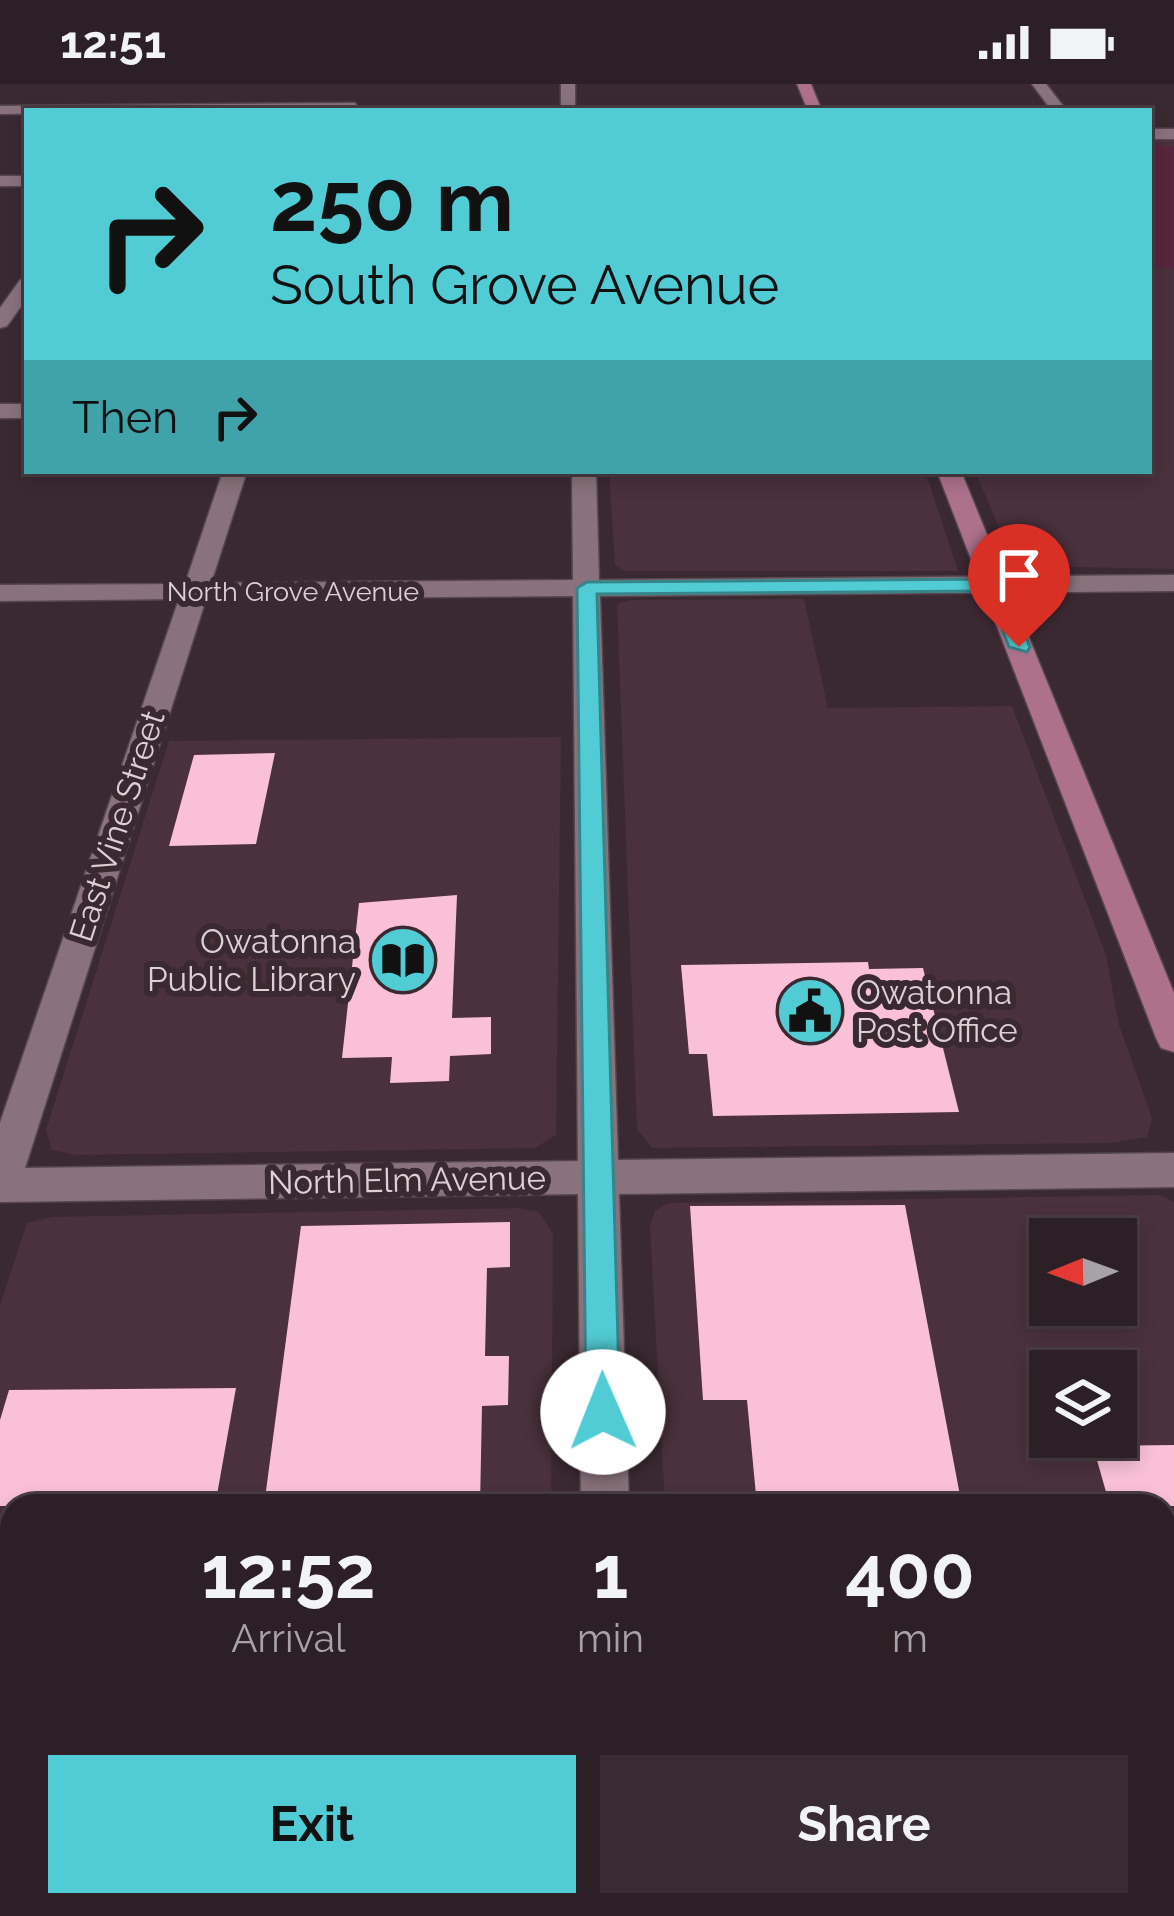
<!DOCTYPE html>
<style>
:root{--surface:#2c1f25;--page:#382c32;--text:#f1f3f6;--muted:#a6a2a7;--line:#483d42;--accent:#51ccd4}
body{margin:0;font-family:Raleway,sans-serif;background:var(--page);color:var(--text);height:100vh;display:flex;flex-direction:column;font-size:45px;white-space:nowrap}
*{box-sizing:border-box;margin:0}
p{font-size:39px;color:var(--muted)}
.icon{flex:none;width:66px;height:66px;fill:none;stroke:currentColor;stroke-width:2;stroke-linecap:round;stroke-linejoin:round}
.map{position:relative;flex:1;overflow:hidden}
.side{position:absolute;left:0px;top:1410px;width:1176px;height:423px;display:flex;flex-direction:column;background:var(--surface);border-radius:36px 36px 0 0;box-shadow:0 6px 18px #0003,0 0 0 3px var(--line)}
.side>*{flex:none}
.guide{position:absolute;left:24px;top:24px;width:1128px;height:366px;border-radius:0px;box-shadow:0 6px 18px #0003,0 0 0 3px var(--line);background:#51ccd4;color:#111;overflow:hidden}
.needle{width:78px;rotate:269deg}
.tools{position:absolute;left:1029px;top:1134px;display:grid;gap:24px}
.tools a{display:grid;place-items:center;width:108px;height:108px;border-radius:0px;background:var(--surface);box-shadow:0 6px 18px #0003,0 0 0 3px var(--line);font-size:60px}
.pin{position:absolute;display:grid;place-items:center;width:102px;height:102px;color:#fff;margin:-123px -51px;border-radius:50% 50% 50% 0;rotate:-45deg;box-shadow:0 0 12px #0007}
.pin .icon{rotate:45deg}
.me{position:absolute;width:132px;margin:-66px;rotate:359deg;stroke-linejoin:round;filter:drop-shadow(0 0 9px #0008)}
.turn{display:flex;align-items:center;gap:42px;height:252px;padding:0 48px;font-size:54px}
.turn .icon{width:156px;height:156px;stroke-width:2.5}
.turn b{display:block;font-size:84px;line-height:102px}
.then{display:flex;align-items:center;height:114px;padding:0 48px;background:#0003;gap:24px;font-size:45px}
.eta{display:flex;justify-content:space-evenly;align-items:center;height:204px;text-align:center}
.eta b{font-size:72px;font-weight:700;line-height:84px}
.button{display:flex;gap:24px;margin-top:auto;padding:24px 48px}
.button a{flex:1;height:138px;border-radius:0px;background:var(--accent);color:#111;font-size:48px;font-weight:700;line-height:138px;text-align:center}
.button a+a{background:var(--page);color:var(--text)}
.status{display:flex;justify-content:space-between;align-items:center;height:84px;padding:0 60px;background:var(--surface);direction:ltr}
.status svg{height:33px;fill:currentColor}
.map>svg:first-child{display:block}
.built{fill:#4a313c;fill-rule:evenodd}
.green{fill:#58253e}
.building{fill:#f9c0d8}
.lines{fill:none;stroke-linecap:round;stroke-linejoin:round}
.minor-casing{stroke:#56464e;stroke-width:3}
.major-casing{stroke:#56464e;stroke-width:3}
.minor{fill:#89727b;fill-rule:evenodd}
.major{fill:#ad718c;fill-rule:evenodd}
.route{fill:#51ccd4;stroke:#35858a;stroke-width:3}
.labels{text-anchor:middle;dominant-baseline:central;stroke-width:12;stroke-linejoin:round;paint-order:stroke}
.far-street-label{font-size:27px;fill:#dcd0d5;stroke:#3b2931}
.street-label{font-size:33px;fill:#dcd0d5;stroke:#3b2931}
.poi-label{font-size:33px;fill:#dcd0d5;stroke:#3b2931;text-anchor:end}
</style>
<div class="status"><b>12:51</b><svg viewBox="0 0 49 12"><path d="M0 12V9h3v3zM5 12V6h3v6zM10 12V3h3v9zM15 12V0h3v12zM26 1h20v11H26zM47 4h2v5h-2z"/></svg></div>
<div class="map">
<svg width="1174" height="1832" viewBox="0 0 1174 1832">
<rect width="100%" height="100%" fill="#3b2931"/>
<!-- built -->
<path class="built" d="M 1149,54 L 1174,54 L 1174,485 L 1024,482 L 1010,470 L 975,387 L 1149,387 Z
M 609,387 L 925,387 L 958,487 L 624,487 L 615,481 Z
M 804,515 L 828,624 L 1012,622 L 1106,871 L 1119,941 L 1152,1034 L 1147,1053 L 1110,1059 L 652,1064 L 637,1045 L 617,520 L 631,516 Z
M 561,653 L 556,1051 L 535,1064 L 77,1071 L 52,1066 L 46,1046 L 169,657 Z
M 1161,1111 L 1174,1118 L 1174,1832 L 686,1832 L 686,1821 L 1164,1821 L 1164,1422 L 665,1422 L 650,1142 L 655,1127 L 669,1119 ZM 1050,1155 L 1116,1155 L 1116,1221 L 1050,1221 ZM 1050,1287 L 1116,1287 L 1116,1353 L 1050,1353 Z
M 517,1124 L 539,1128 L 553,1150 L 551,1422 L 12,1422 L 12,1821 L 547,1821 L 547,1832 L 0,1832 L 0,1221 L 27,1139 L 52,1133 Z"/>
<!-- green -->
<path class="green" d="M 1149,62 L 1174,62 L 1174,184 L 1149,184 Z"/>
<!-- building -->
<path class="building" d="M 275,669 L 256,760 L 169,762 L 194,671 Z
M 457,811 L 452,934 L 491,933 L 491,970 L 450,972 L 449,997 L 390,999 L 392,973 L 342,974 L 359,819 Z
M 868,878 L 869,885 L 923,884 L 959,1028 L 713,1032 L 707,970 L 689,970 L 681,881 Z
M 905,1121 L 962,1422 L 757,1422 L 747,1316 L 703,1316 L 690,1122 Z
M 510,1138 L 510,1183 L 487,1184 L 485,1272 L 509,1272 L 508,1321 L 482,1322 L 480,1422 L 264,1422 L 301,1142 Z
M 236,1304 L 215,1422 L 0,1422 L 0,1336 L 9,1306 Z
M 1174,1361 L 1174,1422 L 1110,1422 L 1093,1362 Z"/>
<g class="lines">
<!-- minor casing -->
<g class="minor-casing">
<path id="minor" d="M 561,0 L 575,0 L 575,27 L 561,27 Z
M 1032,0 L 1046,0 L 1067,27 L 1052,27 Z
M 355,19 L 360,26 L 0,30 L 0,22 Z
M 1149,45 L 1174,45 L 1174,55 L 1149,55 Z
M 0,92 L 27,92 L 27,102 L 0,102 Z
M 27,194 L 27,214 L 7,242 L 0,244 L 0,224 L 20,196 Z
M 0,320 L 27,320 L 27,334 L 0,334 Z
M 223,387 L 247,387 L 211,499 L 573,496 L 572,387 L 596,387 L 599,496 L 1174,491 L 1174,507 L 600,512 L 618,1076 L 1174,1069 L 1174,1103 L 619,1110 L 629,1422 L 581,1422 L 578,1110 L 0,1118 L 0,1039 L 179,515 L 0,517 L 0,501 L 185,500 ZM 573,512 L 578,1077 L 25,1084 L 206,515 Z
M 586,1821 L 644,1821 L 644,1832 L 586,1832 Z"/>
</g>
<!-- major casing -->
<g class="major-casing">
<path id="major" d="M 797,0 L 811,0 L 822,27 L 808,27 Z
M 937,387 L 961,387 L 1174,909 L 1174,968 L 1161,964 L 1156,954 Z"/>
</g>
<!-- minor -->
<use href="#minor" class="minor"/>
<!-- major -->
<use href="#major" class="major"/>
</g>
<!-- route -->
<path class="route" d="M 994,495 L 1004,501 L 1030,563 L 1027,568 L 1009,563 L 987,507 L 597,510 L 620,1328 L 615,1339 L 603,1344 L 591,1339 L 586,1328 L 577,504 L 587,498 Z"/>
<!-- icons -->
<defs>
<g id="library-disc" transform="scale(3.45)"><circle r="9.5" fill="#51ccd4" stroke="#3b2931"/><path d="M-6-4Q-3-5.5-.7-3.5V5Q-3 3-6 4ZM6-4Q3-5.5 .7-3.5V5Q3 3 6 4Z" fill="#111"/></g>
<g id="civic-disc" transform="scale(3.45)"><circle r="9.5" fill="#51ccd4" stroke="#3b2931"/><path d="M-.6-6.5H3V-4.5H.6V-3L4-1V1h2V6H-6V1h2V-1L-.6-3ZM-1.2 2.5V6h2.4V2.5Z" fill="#111"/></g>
</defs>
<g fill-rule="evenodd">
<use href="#library-disc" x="403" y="876"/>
<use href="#civic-disc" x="810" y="927"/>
</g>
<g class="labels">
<!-- far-street labels -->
<g class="far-street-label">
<text x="293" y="507">North Grove Avenue</text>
</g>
<!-- street labels -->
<g class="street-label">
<text transform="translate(117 742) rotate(-72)">East Vine Street</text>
<text transform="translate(407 1096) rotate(-1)">North Elm Avenue</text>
</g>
<!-- poi labels -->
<g class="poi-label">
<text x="356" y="857">Owatonna<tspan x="356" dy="38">Public Library</tspan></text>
<text x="856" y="908" text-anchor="start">Owatonna<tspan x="856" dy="38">Post Office</tspan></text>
</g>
</g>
</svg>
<div class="tools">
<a><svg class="needle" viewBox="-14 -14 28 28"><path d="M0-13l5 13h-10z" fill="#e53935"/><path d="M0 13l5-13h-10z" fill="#a6a2a7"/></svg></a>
<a><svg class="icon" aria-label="layers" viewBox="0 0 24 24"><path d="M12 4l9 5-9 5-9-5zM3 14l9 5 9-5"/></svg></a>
</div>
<div class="pin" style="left:1019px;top:563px;background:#d93025"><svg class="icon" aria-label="arrive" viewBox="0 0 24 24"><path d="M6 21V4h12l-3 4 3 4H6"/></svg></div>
<svg class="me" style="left:603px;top:1328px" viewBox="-20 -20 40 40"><circle r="19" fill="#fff"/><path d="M0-13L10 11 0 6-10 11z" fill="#51ccd4"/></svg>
<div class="guide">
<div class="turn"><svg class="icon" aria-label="right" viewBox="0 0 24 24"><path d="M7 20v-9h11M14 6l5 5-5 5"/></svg><div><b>250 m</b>South Grove Avenue</div></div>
<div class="then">Then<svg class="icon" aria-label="right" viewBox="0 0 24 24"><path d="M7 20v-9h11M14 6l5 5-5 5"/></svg></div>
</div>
<section class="side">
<div class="eta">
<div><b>12:52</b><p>Arrival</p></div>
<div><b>1</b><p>min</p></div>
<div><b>400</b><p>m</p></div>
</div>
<div class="button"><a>Exit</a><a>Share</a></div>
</section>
</div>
